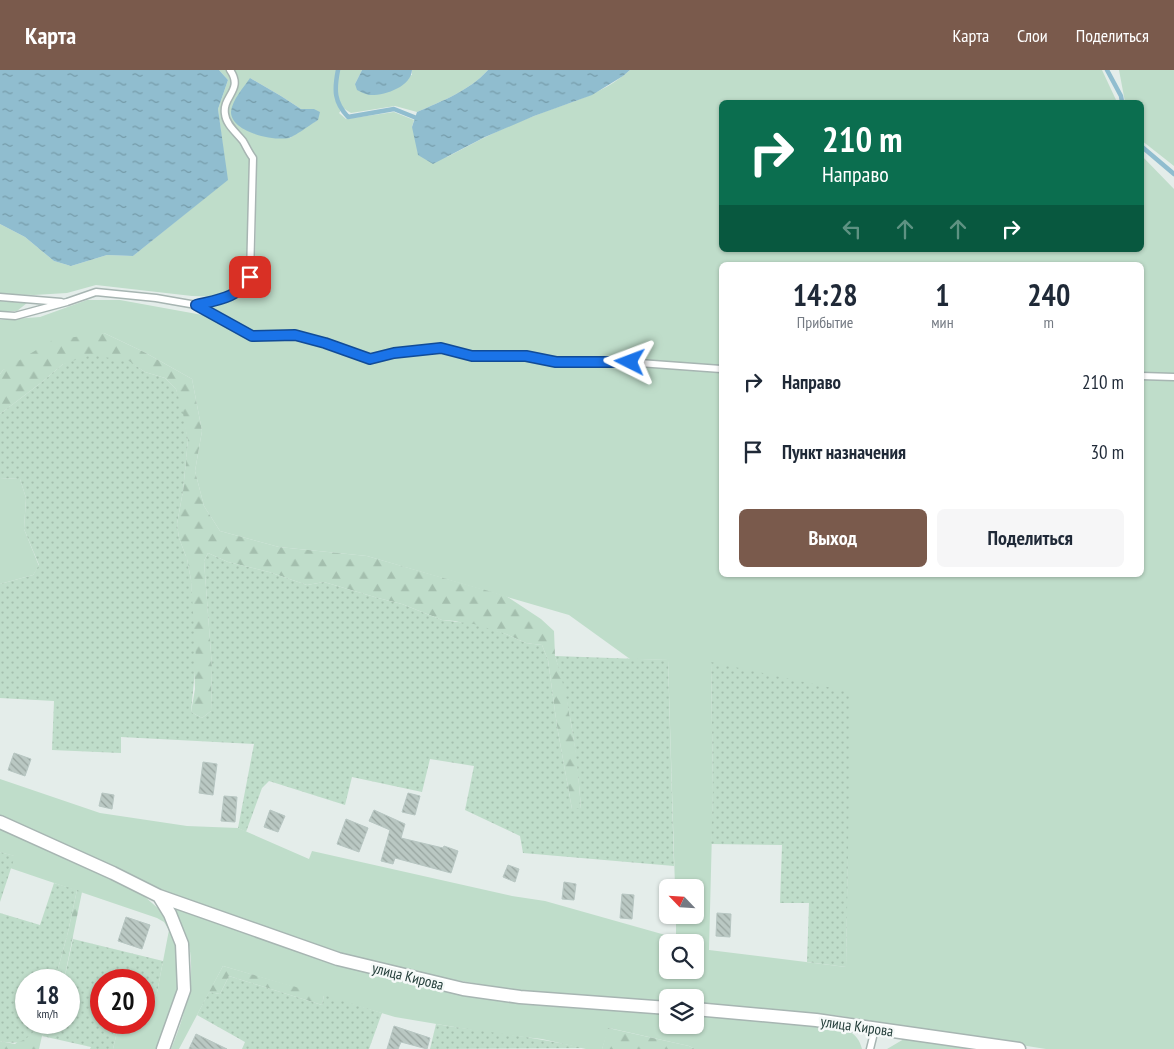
<!DOCTYPE html>
<html lang="ru">
<meta charset="utf-8">
<style>
:root{--surface:#fff;--page:#f6f6f7;--text:#1f2937;--muted:#747a83;--accent:#7a5a4c}
body{margin:0;font-family:"PT Sans Narrow",sans-serif;background:var(--page);color:var(--text);height:100vh;display:flex;flex-direction:column;font-size:19px;white-space:nowrap}
*{box-sizing:border-box;margin:0}
p{font-size:16px;color:var(--muted)}
.icon{flex:none;width:28px;height:28px;fill:none;stroke:currentColor;stroke-width:2;stroke-linecap:round;stroke-linejoin:round}
.map{position:relative;flex:1;overflow:hidden}
.side{position:absolute;left:719px;top:192px;width:425px;height:315px;display:flex;flex-direction:column;background:var(--surface);border-radius:8px;box-shadow:0 1px 4px #0004}
.side>*{flex:none}
.top-card{position:absolute;left:719px;top:30px;width:425px;height:152px;border-radius:8px;box-shadow:0 1px 4px #0004;background:#0b6e4f;color:#fff;overflow:hidden}
.needle{width:32px;rotate:295deg}
.tools{position:absolute;left:659px;top:809px;display:grid;gap:10px}
.tools a{display:grid;place-items:center;width:45px;height:45px;border-radius:8px;background:var(--surface);box-shadow:0 1px 4px #0004;font-size:25px}
.speed{position:absolute;left:15px;top:899px;display:flex;gap:10px;font-size:25px;font-weight:700;text-align:center}
.speed>*{display:grid;place-content:center;width:65px;height:65px;border-radius:50%;background:var(--surface);box-shadow:0 1px 4px #0004;line-height:1}
.speed small{font-size:12px;font-weight:400}
.speed .limit{border:8px solid #d22;background:#fff;color:#111}
.pin{position:absolute;display:grid;place-items:center;width:42px;height:42px;color:#fff;margin:-21px;border-radius:10px;box-shadow:0 2px 8px #0006}
.me{position:absolute;width:55px;margin:-28px;rotate:273deg;stroke-linejoin:round;filter:drop-shadow(0 0 4px #0008)}
.turn{display:flex;align-items:center;gap:18px;height:105px;padding:0 20px;font-size:22px}
.turn .icon{width:65px;height:65px;stroke-width:2.5}
.turn b{display:block;font-size:35px;line-height:42px}
.lanes{display:flex;align-items:center;height:48px;padding:0 20px;background:#0003;justify-content:center;gap:25px;direction:ltr}
.lanes .off{opacity:.35}
.eta{display:flex;justify-content:space-evenly;align-items:center;height:85px;text-align:center}
.eta b{font-size:30px;font-weight:800;line-height:35px}
.cta{display:flex;gap:10px;margin-top:auto;padding:10px 20px}
.cta a{flex:1;height:58px;border-radius:8px;background:var(--accent);color:#fff;font-size:20px;font-weight:800;line-height:58px;text-align:center}
.cta a+a{background:var(--page);color:var(--text)}
ul{padding:0;list-style:none}
li{display:flex;align-items:center;gap:15px;height:70px;padding:0 20px}
li div{flex:1}
li b{display:block;font-size:19px}
li em{font-style:normal}
header{display:flex;align-items:center;gap:30px;box-sizing:border-box;height:70px;padding:0 25px;background:var(--accent);color:#fff}
header strong{font-size:24px}
nav{display:flex;gap:28px;margin-inline-start:auto;font-size:18px}
.map>svg:first-child{display:block}
.grass{fill:#bfddca;fill-rule:evenodd}
.forest{fill:url(#forest-firs)}
.garden{fill:url(#garden-dots)}
.water{fill:url(#water-ripples)}
.lines{fill:none;stroke-linecap:round;stroke-linejoin:round}
.stream{stroke:#90bdcf;stroke-width:4.5}
.building{fill:url(#building-back-hatch);stroke:#b7c6c2}
.service-casing{stroke:#a7b5b2;stroke-width:9}
.minor-casing{stroke:#a7b5b2;stroke-width:15}
.service{stroke:#fff;stroke-width:6}
.minor{stroke:#fff;stroke-width:12}
.route-casing{stroke:#114b97;stroke-width:12}
.route{stroke:#1a73e8;stroke-width:9}
.labels{text-anchor:middle;dominant-baseline:central;stroke-width:5;stroke-linejoin:round;paint-order:stroke}
.street-label{font-size:15px;fill:#243e3a;stroke:#f5f9f8}
</style>
<header>
<strong>Карта</strong>
<nav><a>Карта</a><a>Слои</a><a>Поделиться</a></nav>
</header>
<div class="map">
<svg width="1174" height="979" viewBox="0 0 1174 979">
<defs>
<pattern id="forest-firs" width="22" height="20" patternUnits="userSpaceOnUse" patternTransform="scale(1.25)"><rect width="22" height="20" fill="#bfddca"/><path d="M5 1l3.5 6h-7zM16 11l3.5 6h-7z" fill="#a4bfae"/></pattern>
<pattern id="garden-dots" width="8" height="8" patternUnits="userSpaceOnUse" patternTransform="scale(1.25)"><rect width="8" height="8" fill="#bfddca"/><path d="M2 2h.1M6 6h.1" fill="none" stroke="#a4bfae" stroke-width="1.8" stroke-linecap="round"/></pattern>
<pattern id="water-ripples" width="26" height="14" patternUnits="userSpaceOnUse" patternTransform="scale(1.25)"><rect width="26" height="14" fill="#90bdcf"/><path d="M2 4q2-2 4 0t4 0M15 11q2-2 4 0t4 0" fill="none" stroke="#759ba9"/></pattern>
<pattern id="building-back-hatch" width="6" height="6" patternUnits="userSpaceOnUse" patternTransform="scale(1.25)"><rect width="6" height="6" fill="#bac8c3"/><path d="M-1 5l2 2M0 0l6 6M5-1l2 2" fill="none" stroke="#97a49f"/></pattern>
</defs>
<rect width="100%" height="100%" fill="#e4edea"/>
<!-- grass -->
<path class="grass" d="M 219,0 L 362,0 L 355,14 L 412,5 L 412,0 L 488,0 C 469,21 442,31 417,42 L 395,36 L 351,43 L 343,38 L 339,43 L 346,49 L 394,42 L 414,50 L 412,57 L 447,87 C 475,72 504,57 534,46 C 569,32 601,26 630,0 L 1102,0 L 1117,32 L 721,32 L 721,180 L 1141,180 L 1141,85 L 1174,119 L 1174,979 L 1046,979 L 834,945 L 695,934 L 695,928 L 668,928 L 667,932 L 521,921 L 425,905 L 341,885 L 175,828 L 0,747 L 0,709 L 100,743 L 187,756 L 238,758 L 309,789 L 312,781 L 512,826 L 545,831 L 676,868 L 676,845 L 695,845 L 695,818 L 675,817 L 668,590 L 630,589 L 569,545 L 367,486 L 279,477 L 220,461 L 204,436 L 195,401 L 202,361 L 192,309 L 144,282 L 104,263 L 3,300 L 0,304 L 0,250 L 40,247 L 87,230 L 120,230 L 208,246 L 253,271 L 273,271 L 295,269 L 286,262 L 254,262 L 215,239 L 205,236 L 227,232 L 241,224 L 252,214 L 255,191 L 257,86 L 250,87 L 247,205 L 242,214 L 234,220 L 220,227 L 192,226 L 96,215 L 67,223 L 34,225 L 0,224 L 0,154 L 25,167 L 54,191 L 71,196 L 107,185 L 133,186 L 227,110 L 218,39 L 228,10 ZM 250,8 L 281,26 L 301,39 L 314,39 L 318,50 L 302,59 L 290,68 ZM 721,195 L 1141,195 L 1141,505 L 721,505 ZM 711,592 L 848,768 L 846,897 L 709,880 L 713,722 ZM 668,872 L 695,872 L 695,900 L 668,900 Z
M 1119,0 L 1174,0 L 1174,96 L 1141,70 L 1141,32 L 1125,32 Z
M 0,231 L 27,233 L 17,241 L 0,241 Z
M 0,408 L 20,409 L 26,428 L 24,459 L 39,496 L 33,505 L 0,514 Z
M 0,757 L 136,819 L 160,840 L 177,865 L 180,920 L 157,979 L 113,979 L 119,953 L 144,952 L 144,936 L 154,938 L 169,860 L 164,852 L 157,848 L 10,798 L 14,786 L 0,782 Z
M 175,835 L 361,900 L 667,943 L 668,955 L 695,955 L 695,945 L 831,956 C 846,959 858,962 862,979 L 695,979 L 689,976 L 609,958 L 602,979 L 586,979 L 542,969 L 496,964 L 395,947 L 223,896 L 179,979 L 171,979 C 185,944 198,905 187,867 C 183,856 176,846 175,835 Z
M 904,969 L 927,970 L 992,979 L 887,979 Z"/>
<!-- forest -->
<path class="forest" d="M 104,263 L 144,282 L 192,309 L 202,361 L 195,401 L 204,436 L 220,461 L 279,477 L 367,486 L 506,526 L 541,549 L 554,561 L 555,586 L 565,617 L 577,689 L 581,739 L 572,739 L 557,656 L 548,590 L 542,575 L 526,573 L 506,564 L 455,551 L 442,550 L 402,534 L 378,528 L 324,512 L 307,515 L 269,502 L 228,492 L 208,483 L 204,491 L 212,597 L 211,641 L 202,648 L 191,642 L 195,619 L 191,510 L 187,489 L 179,468 L 177,454 L 183,421 L 188,370 L 176,319 L 165,308 L 145,302 L 128,291 L 63,294 L 42,312 L 0,344 L 0,304 L 3,300 L 53,270 Z
M 77,820 L 82,822 L 64,910 L 55,910 L 68,862 Z
M 223,896 L 324,925 L 322,935 L 229,906 L 220,924 L 209,922 Z
M 41,953 L 53,953 L 42,966 L 39,979 L 0,979 L 0,971 L 15,974 Z
M 608,958 L 689,976 L 695,979 L 602,979 Z"/>
<!-- garden -->
<path class="garden" d="M 91,285 L 129,291 L 145,302 L 165,308 L 176,319 L 182,338 L 188,370 L 183,421 L 177,454 L 179,468 L 187,489 L 191,510 L 196,590 L 191,642 L 202,648 L 211,641 L 212,597 L 204,491 L 208,483 L 228,492 L 269,502 L 307,515 L 324,512 L 378,528 L 402,534 L 442,550 L 474,554 L 506,564 L 526,573 L 542,575 L 548,590 L 557,656 L 572,739 L 581,738 C 577,687 571,636 555,586 L 668,590 L 674,796 L 523,783 L 520,766 L 465,740 L 474,696 L 430,689 L 422,722 L 352,707 L 345,735 L 269,711 L 262,718 L 246,762 L 238,758 L 254,674 L 121,667 L 121,683 L 52,680 L 54,631 L 0,628 L 0,514 L 33,505 L 39,495 L 24,459 L 26,428 L 20,409 L 0,408 L 0,344 L 42,312 L 63,294 Z
M 711,592 L 851,622 L 846,897 L 807,892 L 809,833 L 780,833 L 782,775 L 711,774 L 713,722 Z
M 0,782 L 15,786 L 0,832 Z
M 54,813 L 77,820 L 68,862 L 55,910 L 26,910 L 26,952 L 41,953 L 40,954 C 27,970 21,976 0,971 L 0,843 L 40,855 Z
M 73,869 L 163,891 L 154,939 L 144,936 L 144,910 L 101,910 L 101,952 L 119,953 L 113,979 L 90,979 L 91,977 L 42,966 L 53,953 L 69,952 L 69,910 L 64,910 Z
M 229,906 L 322,935 L 324,925 L 382,943 L 369,979 L 242,979 L 245,972 L 197,945 L 209,922 L 220,924 Z
M 436,954 C 485,962 535,967 584,978 L 430,979 Z"/>
<!-- water -->
<path class="water" d="M 0,0 L 219,0 L 228,10 L 218,39 L 228,110 L 133,186 L 107,185 L 71,196 L 54,191 L 25,167 L 0,154 Z
M 362,0 L 412,0 C 411,17 384,26 369,25 C 365,24 361,22 357,20 L 355,14 Z
M 488,0 L 630,0 L 623,6 L 592,25 L 534,46 L 485,67 L 433,94 L 418,85 L 412,57 L 417,42 C 442,31 469,21 488,0 Z
M 250,8 L 281,26 L 301,39 L 314,39 L 320,42 L 318,50 C 313,53 292,68 289,68 C 273,71 231,62 231,42 C 232,30 244,17 250,8 Z"/>
<g class="lines">
<!-- stream -->
<path class="stream" d="M 338,0 C 334,20 334,32 348,47 L 394,39 L 419,49
M 1107,0 L 1121,26 L 1122,32
M 1141,76 L 1174,104"/>
</g>
<!-- building -->
<path class="building" d="M 14,683 L 31,689 L 25,706 L 8,700 Z
M 203,692 L 217,694 L 213,725 L 199,723 Z
M 102,723 L 114,725 L 112,739 L 99,736 Z
M 408,723 L 420,726 L 415,745 L 402,742 Z
M 224,726 L 237,727 L 235,752 L 221,751 Z
M 270,740 L 285,746 L 278,762 L 264,757 Z
M 374,740 L 405,754 L 401,768 L 443,778 L 444,776 L 458,781 L 451,803 L 395,788 L 393,794 L 381,791 L 390,760 L 369,751 Z
M 346,749 L 368,758 L 359,782 L 337,774 Z
M 508,795 L 519,799 L 515,812 L 503,807 Z
M 564,812 L 576,814 L 574,830 L 562,829 Z
M 622,824 L 634,825 L 632,849 L 620,848 Z
M 717,843 L 731,844 L 730,867 L 716,866 Z
M 126,847 L 150,855 L 142,879 L 118,871 Z
M 394,956 L 430,968 L 427,979 L 401,972 L 398,979 L 387,979 Z
M 196,964 L 227,979 L 189,979 Z"/>
<g class="lines">
<!-- service casing -->
<g class="service-casing">
<path id="service" d="M 0,227 L 61,232
M 196,235 C 217,230 239,228 250,207 L 253,88 C 249,83 246,76 243,71 C 237,63 226,55 225,44 C 222,26 244,20 230,0
M 0,245 L 15,246 L 67,232 L 96,222 L 156,228 L 196,235 L 252,266 L 295,265 L 325,273 L 370,289 L 394,283 L 441,278 L 472,286 L 526,286 L 556,292 L 612,291 L 721,299
M 1141,306 L 1174,307
M 870,979 L 875,959"/>
</g>
<!-- minor casing -->
<g class="minor-casing">
<path id="minor" d="M 0,752 L 113,803 L 159,826 L 170,844 L 182,874 L 184,920 L 163,979
M 159,826 L 338,889 L 463,919 L 520,927 L 668,938
M 695,939 L 816,950 L 1019,979"/>
</g>
<!-- service -->
<use href="#service" class="service"/>
<!-- minor -->
<use href="#minor" class="minor"/>
</g>
<g class="lines">
<!-- route casing -->
<g class="route-casing">
<path id="route" d="M 250,207 C 239,228 217,230 196,235 L 252,266 L 295,265 L 325,273 L 370,289 L 394,283 L 441,278 L 472,286 L 526,286 L 556,292 L 630,292"/>
</g>
<!-- route -->
<use href="#route" class="route"/>
</g>
<g class="labels">
<!-- street labels -->
<g class="street-label">
<text transform="translate(408 906) rotate(14)">улица Кирова</text>
<text transform="translate(857 956) rotate(8)">улица Кирова</text>
</g>
</g>
</svg>
<div class="tools">
<a><svg class="needle" viewBox="-14 -14 28 28"><path d="M0-13l5 13h-10z" fill="#e53935"/><path d="M0 13l5-13h-10z" fill="#747a83"/></svg></a>
<a><svg class="icon" aria-label="search" viewBox="0 0 24 24"><circle cx="10" cy="10" r="6"/><path d="M15 15l6 6"/></svg></a>
<a><svg class="icon" aria-label="layers" viewBox="0 0 24 24"><path d="M12 4l9 5-9 5-9-5zM3 14l9 5 9-5"/></svg></a>
</div>
<div class="speed"><div>18<small>km/h</small></div><div class="limit">20</div></div>
<div class="pin" style="left:250px;top:207px;background:#d93025"><svg class="icon" aria-label="arrive" viewBox="0 0 24 24"><path d="M6 21V4h12l-3 4 3 4H6"/></svg></div>
<svg class="me" style="left:630px;top:292px" viewBox="-20 -20 40 40"><path d="M0-17L14 15 0 8-14 15z" fill="#1a73e8" stroke="#fff" stroke-width="4"/></svg>
<div class="top-card">
<div class="turn"><svg class="icon" aria-label="right" viewBox="0 0 24 24"><path d="M7 20v-9h11M14 6l5 5-5 5"/></svg><div><b>210 m</b>Направо</div></div>
<div class="lanes"><svg class="icon off" aria-label="left" viewBox="0 0 24 24"><path d="M17 20v-9H6M10 6l-5 5 5 5"/></svg><svg class="icon off" aria-label="ahead" viewBox="0 0 24 24"><path d="M12 20V5M6 11l6-6 6 6"/></svg><svg class="icon off" aria-label="ahead" viewBox="0 0 24 24"><path d="M12 20V5M6 11l6-6 6 6"/></svg><svg class="icon" aria-label="right" viewBox="0 0 24 24"><path d="M7 20v-9h11M14 6l5 5-5 5"/></svg></div>
</div>
<section class="side">
<div class="eta">
<div><b>14:28</b><p>Прибытие</p></div>
<div><b>1</b><p>мин</p></div>
<div><b>240</b><p>m</p></div>
</div>
<ul>
<li><svg class="icon" aria-label="right" viewBox="0 0 24 24"><path d="M7 20v-9h11M14 6l5 5-5 5"/></svg><div><b>Направо</b></div><em>210 m</em></li>
<li><svg class="icon" aria-label="arrive" viewBox="0 0 24 24"><path d="M6 21V4h12l-3 4 3 4H6"/></svg><div><b>Пункт назначения</b></div><em>30 m</em></li>
</ul>
<div class="cta"><a>Выход</a><a>Поделиться</a></div>
</section>
</div>
